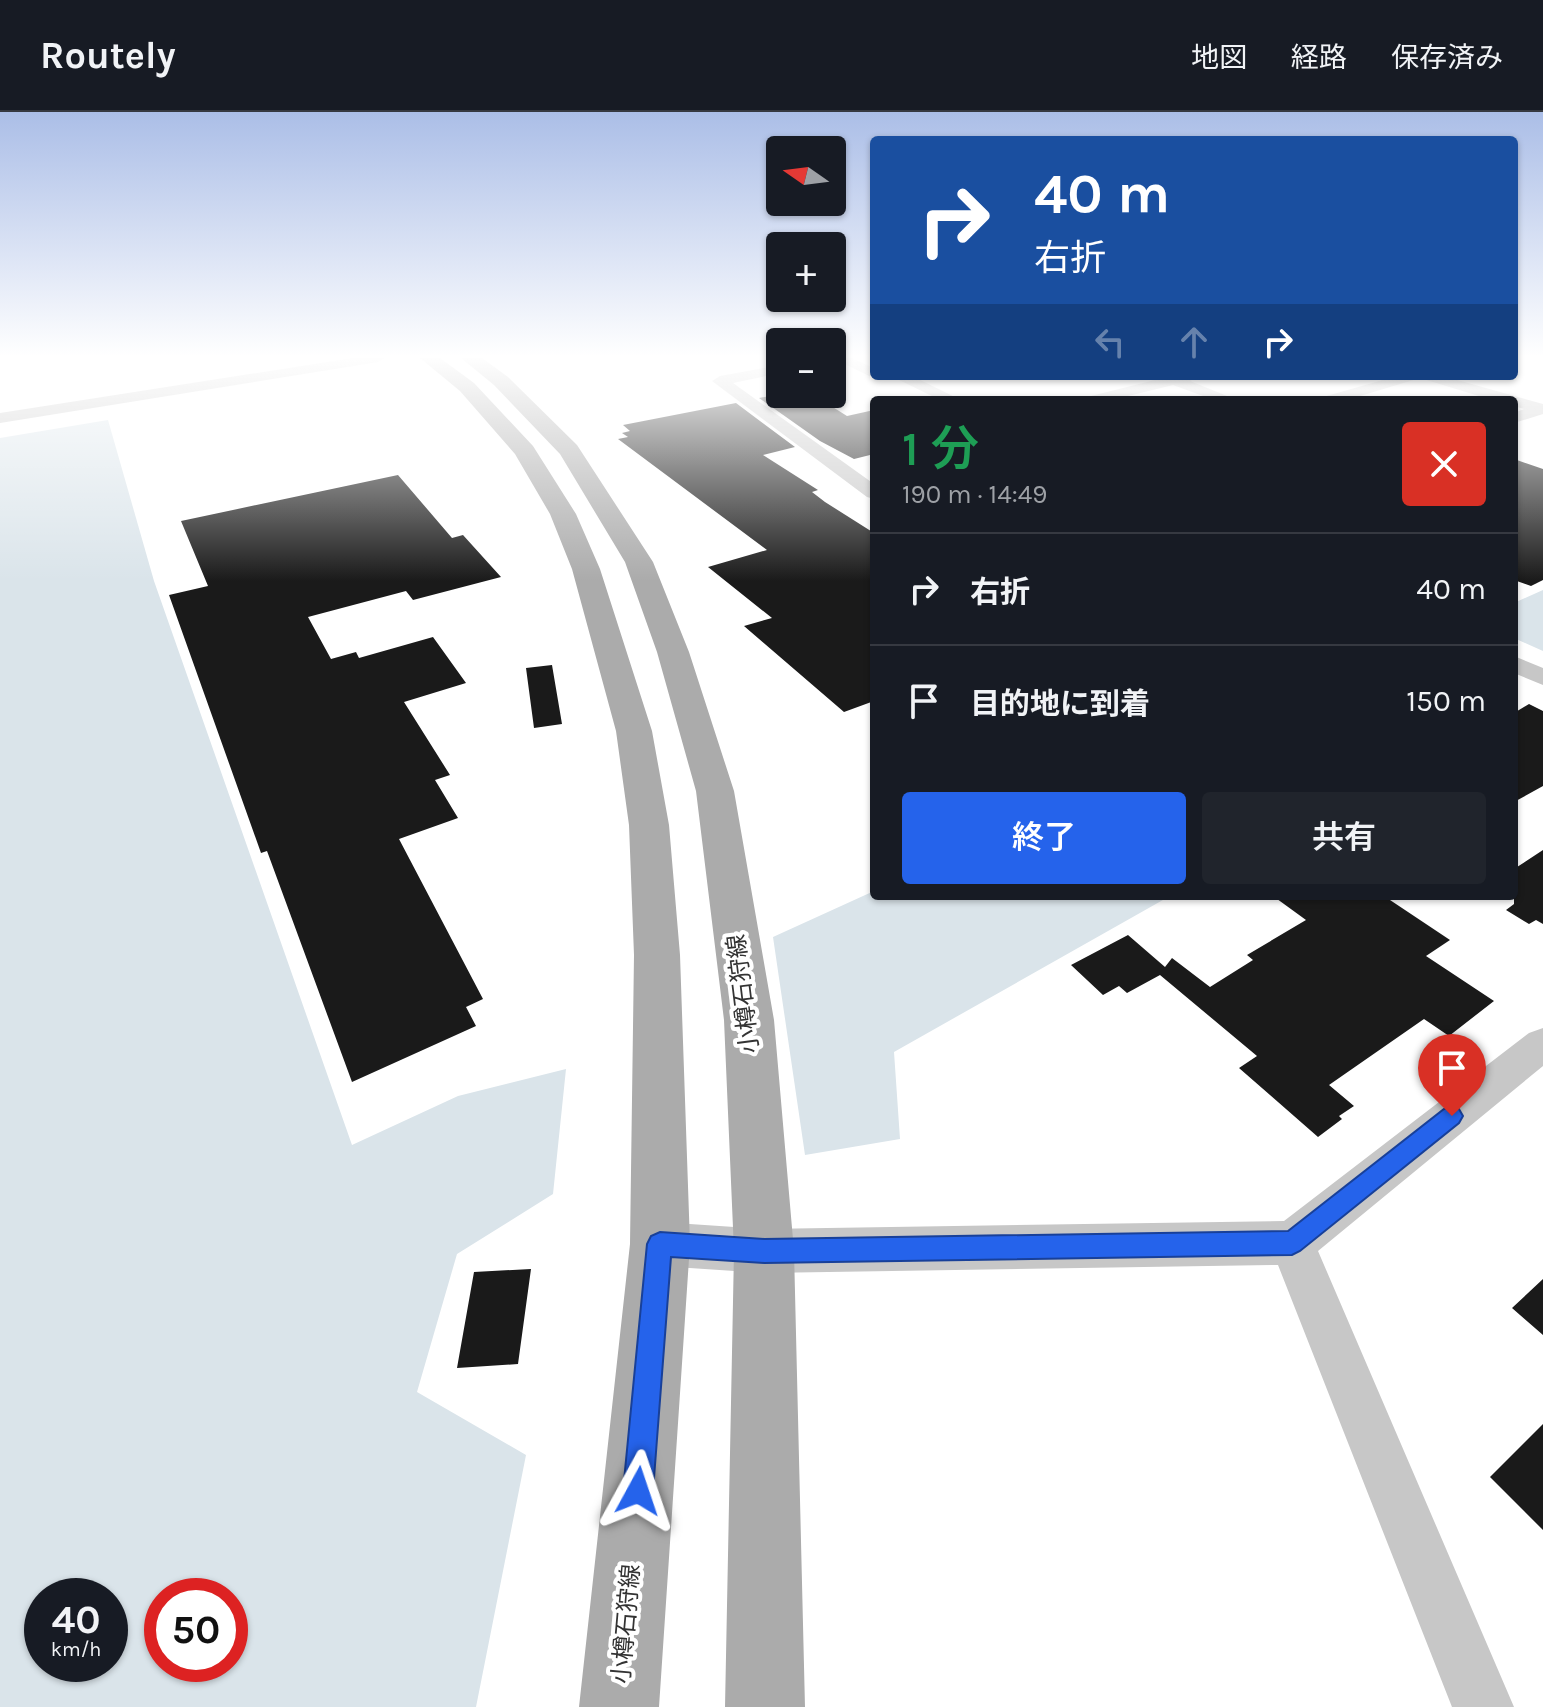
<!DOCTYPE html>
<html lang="ja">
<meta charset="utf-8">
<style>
:root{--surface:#171b24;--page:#20242c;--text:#f1f3f6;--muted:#9ea1a6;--line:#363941;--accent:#2563eb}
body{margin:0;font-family:Karla,"Noto Sans JP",sans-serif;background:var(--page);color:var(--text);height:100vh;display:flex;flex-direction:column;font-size:30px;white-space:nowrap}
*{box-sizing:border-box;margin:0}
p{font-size:26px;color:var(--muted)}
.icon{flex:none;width:44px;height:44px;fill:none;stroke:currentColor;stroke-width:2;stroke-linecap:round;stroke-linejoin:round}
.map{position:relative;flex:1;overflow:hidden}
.drawer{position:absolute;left:870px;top:284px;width:648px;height:504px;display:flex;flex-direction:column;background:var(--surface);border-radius:8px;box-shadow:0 2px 6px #0004}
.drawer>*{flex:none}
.banner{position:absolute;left:870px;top:24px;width:648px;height:244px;border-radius:8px;box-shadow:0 2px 6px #0004;background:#1a4fa0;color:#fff;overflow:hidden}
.needle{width:52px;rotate:284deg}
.controls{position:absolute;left:766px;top:24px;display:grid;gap:16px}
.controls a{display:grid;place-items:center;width:80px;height:80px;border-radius:8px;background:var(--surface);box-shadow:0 2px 6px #0004;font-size:40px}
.speed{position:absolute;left:24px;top:1466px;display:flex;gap:16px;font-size:40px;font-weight:700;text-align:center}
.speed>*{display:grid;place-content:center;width:104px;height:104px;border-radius:50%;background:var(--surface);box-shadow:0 2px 6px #0004;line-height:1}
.speed small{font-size:20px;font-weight:400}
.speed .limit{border:12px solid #d22;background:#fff;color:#111}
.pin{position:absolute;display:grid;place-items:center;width:68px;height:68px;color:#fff;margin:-82px -34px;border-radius:50% 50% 50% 0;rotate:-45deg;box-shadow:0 0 8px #0007}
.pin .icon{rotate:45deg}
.me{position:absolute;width:88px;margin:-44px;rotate:5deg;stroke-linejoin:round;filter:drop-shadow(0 0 6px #0008)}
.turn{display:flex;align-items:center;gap:28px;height:168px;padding:0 32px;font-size:36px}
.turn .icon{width:104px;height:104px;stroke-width:2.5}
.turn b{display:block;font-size:56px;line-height:68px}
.lanes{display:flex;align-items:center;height:76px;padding:0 32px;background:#0003;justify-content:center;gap:40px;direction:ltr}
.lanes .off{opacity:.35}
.round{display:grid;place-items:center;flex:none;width:84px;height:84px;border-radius:8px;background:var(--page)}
.overview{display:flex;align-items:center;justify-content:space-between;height:136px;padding:0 32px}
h1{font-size:48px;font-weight:600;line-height:60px;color:#1e9e55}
.action{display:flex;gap:16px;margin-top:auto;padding:16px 32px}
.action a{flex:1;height:92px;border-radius:8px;background:var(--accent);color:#fff;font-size:32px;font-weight:600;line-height:92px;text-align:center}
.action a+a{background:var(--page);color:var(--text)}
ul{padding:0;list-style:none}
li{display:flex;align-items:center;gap:24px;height:112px;padding:0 32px;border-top:2px solid var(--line)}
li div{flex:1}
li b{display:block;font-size:30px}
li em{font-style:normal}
header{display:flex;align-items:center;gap:48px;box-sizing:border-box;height:112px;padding:0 40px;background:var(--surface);border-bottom:2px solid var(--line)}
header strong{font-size:38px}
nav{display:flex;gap:44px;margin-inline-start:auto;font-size:28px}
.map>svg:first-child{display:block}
.green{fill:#dae4ea;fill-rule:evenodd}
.building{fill:#1a1a1a}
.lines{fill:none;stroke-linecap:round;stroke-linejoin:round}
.minor{fill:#c7c7c7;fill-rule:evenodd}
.major{fill:#ababab;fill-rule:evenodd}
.route{fill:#2563eb;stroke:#184099;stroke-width:2}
.labels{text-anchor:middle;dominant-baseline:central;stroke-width:8;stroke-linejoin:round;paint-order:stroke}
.street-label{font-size:24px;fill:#333;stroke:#fff}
</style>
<header>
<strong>Routely</strong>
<nav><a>地図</a><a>経路</a><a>保存済み</a></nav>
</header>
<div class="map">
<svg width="1543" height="1595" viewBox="0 0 1543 1595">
<rect width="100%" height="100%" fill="#fff"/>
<!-- green -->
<path class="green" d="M 108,308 L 154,469 L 352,1033 L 458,984 L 566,957 L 553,1082 L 457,1142 L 417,1280 L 526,1343 L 476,1595 L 0,1595 L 0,326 ZM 42,1484 L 110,1484 L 110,1552 L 42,1552 ZM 162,1484 L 230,1484 L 230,1552 L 162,1552 Z
M 1543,478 L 1543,539 L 1514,526 L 1514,491 Z
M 874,779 L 874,784 L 1170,784 L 894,940 L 900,1027 L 805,1043 L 773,825 Z"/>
<!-- building -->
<path class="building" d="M 781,282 L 812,282 L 847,304 L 874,298 L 874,342 L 854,347 L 820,329 L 759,286 Z
M 736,291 L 795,335 L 763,343 L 818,378 L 812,380 L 825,390 L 874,421 L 874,589 L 844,600 L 744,514 L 772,506 L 708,455 L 767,438 L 618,327 L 628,325 L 622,321 L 630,319 L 623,313 Z
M 1514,347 L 1543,357 L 1543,468 L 1531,474 L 1514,468 Z
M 398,363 L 452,426 L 463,423 L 501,465 L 413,488 L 406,479 L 308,505 L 331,547 L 356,540 L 359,546 L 433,525 L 466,571 L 404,590 L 450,663 L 435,668 L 458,706 L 399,727 L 483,887 L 466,895 L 476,914 L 352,970 L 267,739 L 261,741 L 169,483 L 208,474 L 181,409 Z
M 552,553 L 562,612 L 534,616 L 526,556 Z
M 1529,592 L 1543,599 L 1543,674 L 1514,690 L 1514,601 Z
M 1543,738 L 1543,812 L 1536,808 L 1529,812 L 1506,798 L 1514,792 L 1514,757 Z
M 1273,784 L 1384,784 L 1450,828 L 1426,844 L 1494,889 L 1449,924 L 1424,907 L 1329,973 L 1354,994 L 1339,1004 L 1342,1007 L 1318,1025 L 1239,956 L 1257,944 L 1160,863 L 1127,881 L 1119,874 L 1103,883 L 1071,853 L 1128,823 L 1165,855 L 1172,846 L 1210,875 L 1253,848 L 1247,843 L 1306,808 Z
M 531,1157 L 518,1252 L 457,1256 L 474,1160 Z
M 1543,1167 L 1543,1223 L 1512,1196 Z
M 1543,1312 L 1543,1418 L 1490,1365 Z"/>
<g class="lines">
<!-- minor -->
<path class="minor" d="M 353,246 L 385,246 L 378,250 L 0,311 L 0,301 Z
M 833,246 L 851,246 L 874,256 L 874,264 L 879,264 L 869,264 Z
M 780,253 L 780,261 L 733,271 L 874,372 L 874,387 L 867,385 L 712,269 L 720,264 Z
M 891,264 L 912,264 L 961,288 L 940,288 Z
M 1158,264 L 1198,264 L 1190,269 L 1237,288 L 1214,288 L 1173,273 L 1112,288 L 1085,288 L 1087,285 L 1159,267 Z
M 1397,264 L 1443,264 L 1543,292 L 1543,302 L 1514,311 L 1514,301 L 1524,297 L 1514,294 L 1514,288 L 1492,288 L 1420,266 L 1347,288 L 1321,288 L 1323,285 Z
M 1514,544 L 1543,556 L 1543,573 L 1514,561 Z
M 1543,916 L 1543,954 L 1318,1139 L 1514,1595 L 1452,1595 L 1278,1153 L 764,1161 L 660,1154 L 644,1148 L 637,1132 L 644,1116 L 660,1110 L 764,1117 L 1284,1109 L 1529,921 Z"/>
<!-- major -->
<path class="major" d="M 420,246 L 440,246 L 474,271 L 533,334 L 576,402 L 600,457 L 652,619 L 669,713 L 680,843 L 690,1132 L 659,1595 L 579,1595 L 630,1132 L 634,843 L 629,713 L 616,619 L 572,457 L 550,402 L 515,342 L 460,279 Z
M 461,246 L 482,246 L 508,265 L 577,333 L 653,450 L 689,540 L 734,679 L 774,908 L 794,1139 L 805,1595 L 725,1595 L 734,1139 L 724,908 L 696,679 L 657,540 L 625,450 L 560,342 L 494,273 Z"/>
</g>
<!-- sky -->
<linearGradient id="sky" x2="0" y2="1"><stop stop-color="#abbee7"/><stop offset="0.52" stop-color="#fff"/><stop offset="1" stop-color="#fff" stop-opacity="0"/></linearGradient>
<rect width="1543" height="469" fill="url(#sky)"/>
<!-- route -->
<path class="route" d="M 1452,995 L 1459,997 L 1463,1004 L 1459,1011 L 1300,1139 L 1292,1143 L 764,1151 L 671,1145 L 653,1379 L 648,1389 L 638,1394 L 628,1389 L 623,1379 L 647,1132 L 651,1124 L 660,1120 L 764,1127 L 1288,1119 L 1444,997 Z"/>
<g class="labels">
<!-- street labels -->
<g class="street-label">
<text transform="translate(743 882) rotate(-97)">小樽石狩線</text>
<text transform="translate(626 1512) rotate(-85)">小樽石狩線</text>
</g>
</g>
</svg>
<div class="controls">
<a><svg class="needle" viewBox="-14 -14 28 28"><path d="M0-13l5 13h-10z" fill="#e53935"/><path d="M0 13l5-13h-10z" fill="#9ea1a6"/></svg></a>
<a>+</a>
<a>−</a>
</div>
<div class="speed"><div>40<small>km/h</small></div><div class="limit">50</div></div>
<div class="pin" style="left:1452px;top:1004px;background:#d93025"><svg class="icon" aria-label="arrive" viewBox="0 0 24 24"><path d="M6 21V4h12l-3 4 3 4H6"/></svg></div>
<svg class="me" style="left:638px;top:1379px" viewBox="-20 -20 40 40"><path d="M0-17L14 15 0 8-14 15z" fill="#2563eb" stroke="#fff" stroke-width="4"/></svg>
<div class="banner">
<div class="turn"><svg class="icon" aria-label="right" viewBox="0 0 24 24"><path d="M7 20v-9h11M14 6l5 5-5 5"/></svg><div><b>40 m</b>右折</div></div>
<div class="lanes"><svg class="icon off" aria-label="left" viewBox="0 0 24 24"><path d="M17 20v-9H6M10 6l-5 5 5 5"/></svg><svg class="icon off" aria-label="ahead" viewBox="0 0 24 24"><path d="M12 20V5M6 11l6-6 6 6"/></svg><svg class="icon" aria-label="right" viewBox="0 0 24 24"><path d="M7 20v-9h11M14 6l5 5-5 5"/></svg></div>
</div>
<section class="drawer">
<div class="overview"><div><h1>1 分</h1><p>190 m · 14:49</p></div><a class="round" style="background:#d93025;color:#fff"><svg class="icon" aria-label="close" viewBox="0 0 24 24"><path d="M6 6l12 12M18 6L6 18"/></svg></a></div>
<ul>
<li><svg class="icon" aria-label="right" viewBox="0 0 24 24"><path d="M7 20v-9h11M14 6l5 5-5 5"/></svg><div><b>右折</b></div><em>40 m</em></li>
<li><svg class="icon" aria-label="arrive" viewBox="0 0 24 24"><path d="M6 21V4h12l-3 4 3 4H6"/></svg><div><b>目的地に到着</b></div><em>150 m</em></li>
</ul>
<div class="action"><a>終了</a><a>共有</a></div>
</section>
</div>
